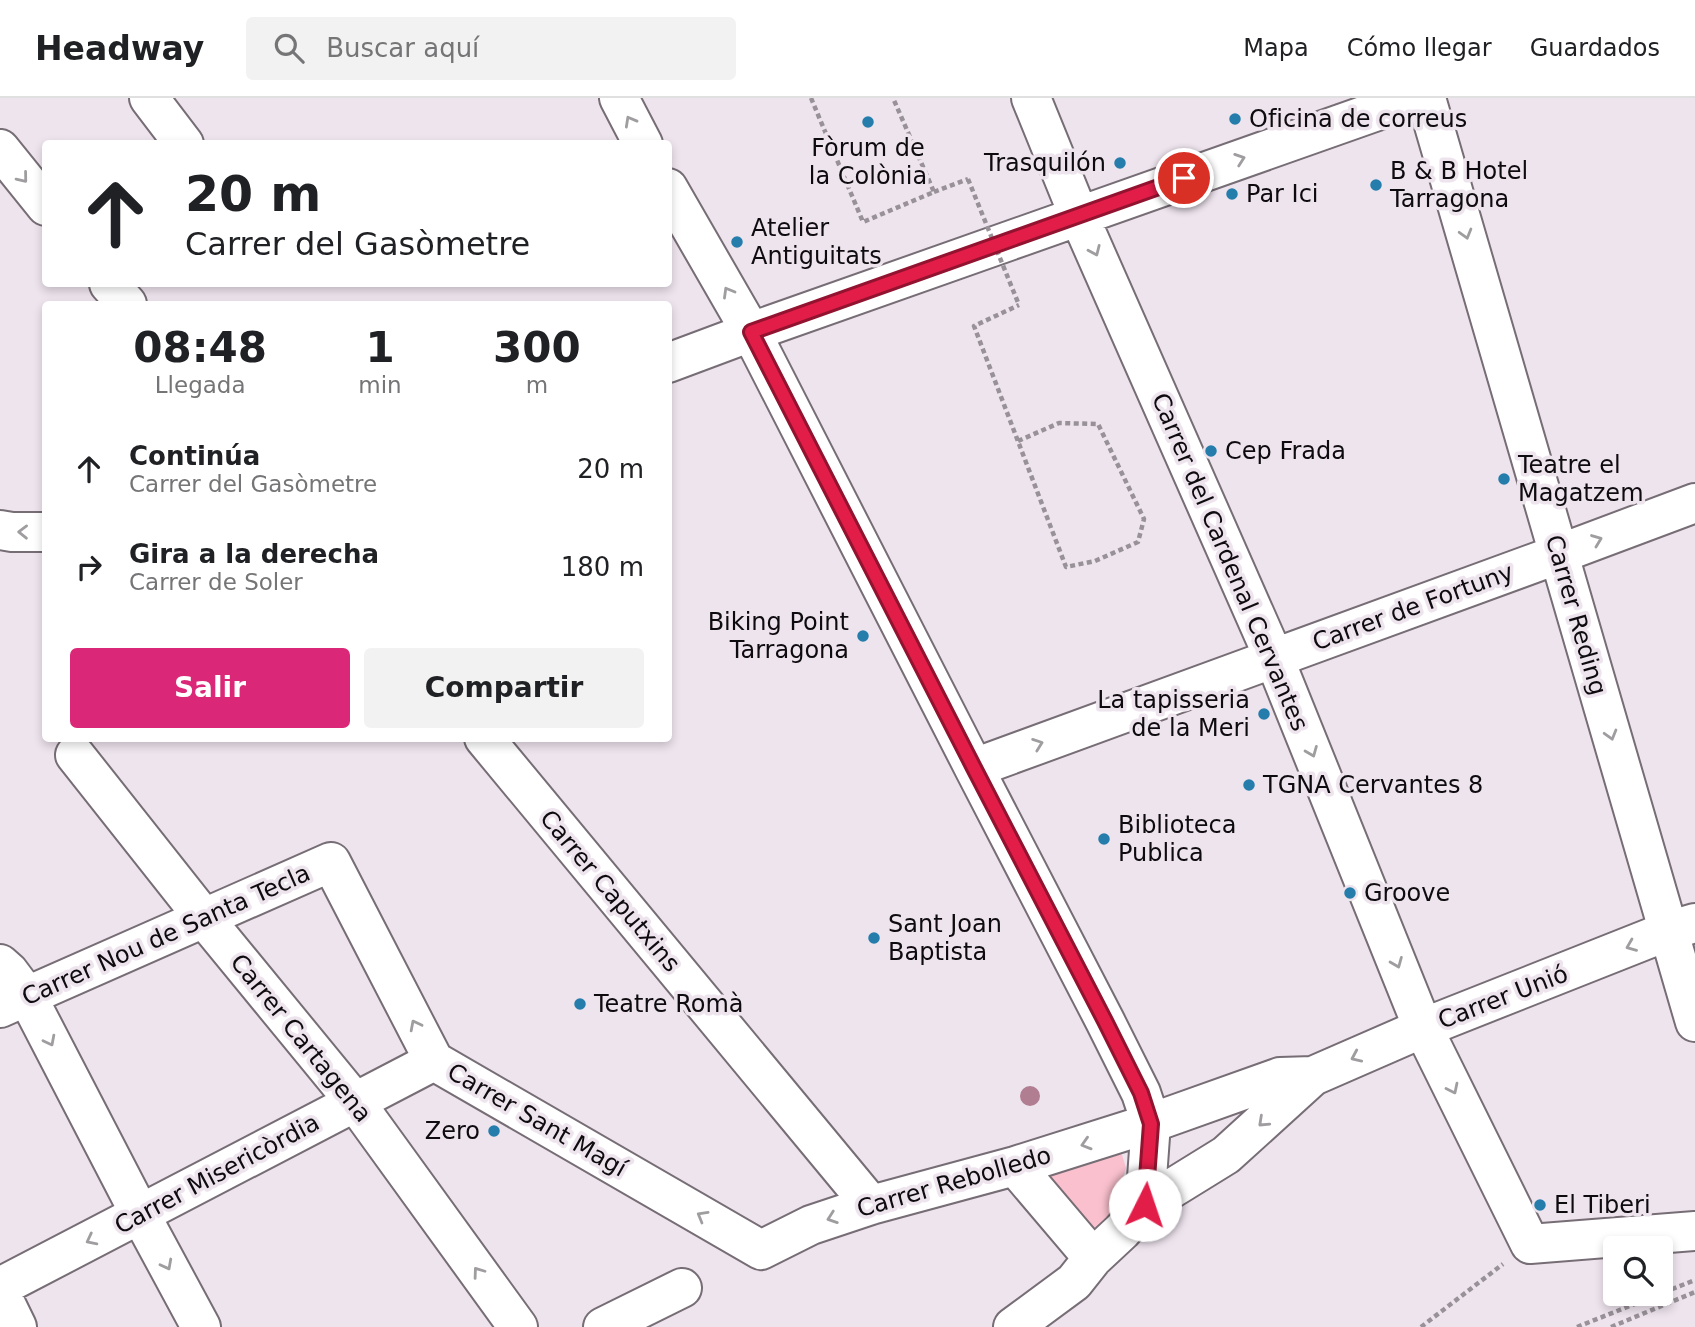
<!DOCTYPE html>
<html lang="es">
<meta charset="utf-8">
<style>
:root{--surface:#fff;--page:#f2f2f2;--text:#202124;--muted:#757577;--line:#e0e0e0;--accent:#db2777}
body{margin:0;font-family:"DejaVu Sans",sans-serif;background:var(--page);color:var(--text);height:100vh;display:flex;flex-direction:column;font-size:26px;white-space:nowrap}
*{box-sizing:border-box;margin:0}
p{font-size:23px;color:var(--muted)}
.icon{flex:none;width:38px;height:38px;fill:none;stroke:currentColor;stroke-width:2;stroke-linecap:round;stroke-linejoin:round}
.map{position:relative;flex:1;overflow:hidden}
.details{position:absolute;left:42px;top:203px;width:630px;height:441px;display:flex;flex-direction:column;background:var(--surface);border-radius:7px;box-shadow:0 4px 10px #0003}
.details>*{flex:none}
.hud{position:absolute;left:42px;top:42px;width:630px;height:147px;border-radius:7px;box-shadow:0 4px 10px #0003;background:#fff;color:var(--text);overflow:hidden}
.fabs{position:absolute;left:1603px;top:1138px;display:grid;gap:14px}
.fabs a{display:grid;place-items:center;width:70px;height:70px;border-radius:7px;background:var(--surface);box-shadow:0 4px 10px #0003;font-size:35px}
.pin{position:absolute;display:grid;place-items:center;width:60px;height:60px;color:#fff;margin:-30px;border:4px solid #fff;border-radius:50%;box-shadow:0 2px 7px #0007}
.me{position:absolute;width:77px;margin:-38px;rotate:4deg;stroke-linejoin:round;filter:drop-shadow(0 0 5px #0008)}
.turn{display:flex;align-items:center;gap:24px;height:147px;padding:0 28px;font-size:32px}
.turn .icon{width:91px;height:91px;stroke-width:2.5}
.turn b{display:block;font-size:49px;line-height:60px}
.eta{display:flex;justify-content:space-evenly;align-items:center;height:119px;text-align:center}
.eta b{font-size:42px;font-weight:700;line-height:49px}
.button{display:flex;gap:14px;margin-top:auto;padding:14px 28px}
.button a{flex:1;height:80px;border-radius:7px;background:var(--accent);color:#fff;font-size:28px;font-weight:700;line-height:80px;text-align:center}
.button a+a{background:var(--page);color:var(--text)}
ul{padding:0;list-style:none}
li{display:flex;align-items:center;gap:21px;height:98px;padding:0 28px}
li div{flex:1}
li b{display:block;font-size:26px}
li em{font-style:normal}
header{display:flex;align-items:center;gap:42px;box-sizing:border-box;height:98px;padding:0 35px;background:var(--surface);border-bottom:2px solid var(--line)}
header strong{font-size:33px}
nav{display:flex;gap:38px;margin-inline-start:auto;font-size:24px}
.search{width:490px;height:63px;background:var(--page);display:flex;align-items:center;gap:18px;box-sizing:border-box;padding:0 24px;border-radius:7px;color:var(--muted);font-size:26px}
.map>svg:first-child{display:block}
.green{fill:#fac0cd}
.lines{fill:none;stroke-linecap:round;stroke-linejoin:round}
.minor-casing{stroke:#766d75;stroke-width:42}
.path{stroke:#989198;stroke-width:4.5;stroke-dasharray:5 3.5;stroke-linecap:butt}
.minor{stroke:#fff;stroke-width:38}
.path-bridge{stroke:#989198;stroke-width:4.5;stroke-dasharray:5 3.5;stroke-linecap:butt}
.tree{fill:#b07d91}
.oneway{stroke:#9f9d9f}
.route-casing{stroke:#92132f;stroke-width:18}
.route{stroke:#e11d48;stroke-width:12}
.poi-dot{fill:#247dab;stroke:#eee4ee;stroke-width:2.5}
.labels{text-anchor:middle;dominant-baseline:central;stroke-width:7;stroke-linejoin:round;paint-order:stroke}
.poi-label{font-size:24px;fill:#0e0b0e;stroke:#eee4ee;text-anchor:start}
.street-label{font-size:24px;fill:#0e0b0e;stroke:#eee4ee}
</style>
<header>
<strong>Headway</strong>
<div class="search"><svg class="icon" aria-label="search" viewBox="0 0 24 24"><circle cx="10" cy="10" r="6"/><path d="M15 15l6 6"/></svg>Buscar aquí</div>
<nav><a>Mapa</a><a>Cómo llegar</a><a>Guardados</a></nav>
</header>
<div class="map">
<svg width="1695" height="1229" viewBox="0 0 1695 1229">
<rect width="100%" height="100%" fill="#eee4ee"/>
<!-- green -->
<path class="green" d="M 1108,1049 L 1122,1057 L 1126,1070 L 1115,1105 L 1107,1123 L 1094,1136 L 1043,1073 Z"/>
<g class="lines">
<!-- minor casing -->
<g class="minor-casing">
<path id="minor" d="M 149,0 L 184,46
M 619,0 L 643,46
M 1031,0 L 1079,118 L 1274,560 L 1423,930 L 1530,1146 L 1695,1133
M 1426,0 L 1695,924
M 0,51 L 46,108
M 668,90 L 751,234 L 974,670 L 1105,923 L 1141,995 L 1151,1025 L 1145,1107
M 109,186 L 127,206
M 668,265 L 751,234 L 1414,0
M 0,432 L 12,434 L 46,434
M 484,640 L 871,1107
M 75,657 L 204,820 L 355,1004 L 518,1229
M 974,670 L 1559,456 L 1695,405
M 0,866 L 9,874 L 27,898 L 140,1116 L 201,1229
M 0,910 L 331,764 L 434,963 L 761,1152 L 811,1127 L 871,1107 L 1015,1068 L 1151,1025 L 1280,979 L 1313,978
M 1015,1068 L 1093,1160
M 0,1189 L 434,963
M 0,1194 L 17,1229
M 603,1229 L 682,1190
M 1013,1229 L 1074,1184 L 1093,1160 L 1122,1133 L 1145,1107 L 1226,1057 L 1313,978 L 1423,930 L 1668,833 L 1695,825"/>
</g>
<!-- path -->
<path class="path" d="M 811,0 L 863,124 L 934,94 L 893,0
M 934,94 L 968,81
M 1018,343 L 1059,325 L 1098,326 L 1144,421 L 1138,444 L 1095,463 L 1066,469 L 974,228 L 1019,207
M 1421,1229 L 1503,1166
M 1577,1229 L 1695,1182
M 1611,1229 L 1695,1194"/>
<!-- minor -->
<use href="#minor" class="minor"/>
<!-- path-bridge -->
<path class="path-bridge" d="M 968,81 L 1019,207"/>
</g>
<!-- trees -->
<circle class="tree" cx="1030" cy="998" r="10"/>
<!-- one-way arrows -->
<defs><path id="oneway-chevron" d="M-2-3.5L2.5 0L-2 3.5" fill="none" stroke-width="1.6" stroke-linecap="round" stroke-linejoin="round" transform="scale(1.75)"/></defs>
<g class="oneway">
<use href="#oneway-chevron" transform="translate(630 23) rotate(-119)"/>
<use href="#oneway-chevron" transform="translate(1240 61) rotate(-19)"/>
<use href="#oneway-chevron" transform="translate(23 80) rotate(51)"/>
<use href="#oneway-chevron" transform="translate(1466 136) rotate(74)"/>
<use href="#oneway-chevron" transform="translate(1095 153) rotate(66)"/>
<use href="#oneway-chevron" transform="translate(728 194) rotate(-120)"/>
<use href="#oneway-chevron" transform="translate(23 434) rotate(-179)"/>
<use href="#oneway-chevron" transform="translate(1597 442) rotate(-21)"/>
<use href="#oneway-chevron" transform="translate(1611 637) rotate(74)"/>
<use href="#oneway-chevron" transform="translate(1038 646) rotate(-20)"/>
<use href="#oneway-chevron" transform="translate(1312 654) rotate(68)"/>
<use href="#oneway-chevron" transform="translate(1631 848) rotate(158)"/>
<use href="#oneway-chevron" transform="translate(1397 865) rotate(68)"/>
<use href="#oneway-chevron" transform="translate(415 927) rotate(-117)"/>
<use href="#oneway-chevron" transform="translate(50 943) rotate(63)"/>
<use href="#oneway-chevron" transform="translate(1356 959) rotate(156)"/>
<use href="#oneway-chevron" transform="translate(1453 991) rotate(64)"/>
<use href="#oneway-chevron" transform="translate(1263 1024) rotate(137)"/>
<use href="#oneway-chevron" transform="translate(1086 1046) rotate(163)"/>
<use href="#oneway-chevron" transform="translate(702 1118) rotate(-150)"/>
<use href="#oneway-chevron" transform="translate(832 1120) rotate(161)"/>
<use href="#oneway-chevron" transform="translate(91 1142) rotate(153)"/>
<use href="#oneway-chevron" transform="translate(167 1167) rotate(62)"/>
<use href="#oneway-chevron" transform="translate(478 1174) rotate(-126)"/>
</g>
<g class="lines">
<!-- route casing -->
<g class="route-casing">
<path id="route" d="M 1145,1107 L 1151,1026 L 1141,995 L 1105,923 L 974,670 L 751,234 L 1184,80"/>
</g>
<!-- route -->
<use href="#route" class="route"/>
</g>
<!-- markers -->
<g class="poi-dot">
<circle cx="1235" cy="21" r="7"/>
<circle cx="868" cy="24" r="7"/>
<circle cx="1120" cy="65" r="7"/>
<circle cx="1376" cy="87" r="7"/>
<circle cx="1232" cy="96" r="7"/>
<circle cx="737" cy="144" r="7"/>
<circle cx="1211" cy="353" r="7"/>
<circle cx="1504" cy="381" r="7"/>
<circle cx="863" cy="538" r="7"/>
<circle cx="1264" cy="616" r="7"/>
<circle cx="1249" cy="687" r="7"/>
<circle cx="1104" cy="741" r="7"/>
<circle cx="1350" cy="795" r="7"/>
<circle cx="874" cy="840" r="7"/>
<circle cx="580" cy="906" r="7"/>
<circle cx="494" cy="1033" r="7"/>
<circle cx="1540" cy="1107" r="7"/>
</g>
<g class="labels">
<!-- poi labels -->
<g class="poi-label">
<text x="1249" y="21">Oficina de correus</text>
<text x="868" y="50" text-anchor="middle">Fòrum de<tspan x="868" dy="28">la Colònia</tspan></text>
<text x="1106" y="65" text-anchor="end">Trasquilón</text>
<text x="1390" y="73">B &amp; B Hotel<tspan x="1390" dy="28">Tarragona</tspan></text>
<text x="1246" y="96">Par Ici</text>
<text x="751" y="130">Atelier<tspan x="751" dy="28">Antiguitats</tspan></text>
<text x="1225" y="353">Cep Frada</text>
<text x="1518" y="367">Teatre el<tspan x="1518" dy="28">Magatzem</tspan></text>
<text x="849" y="524" text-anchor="end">Biking Point<tspan x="849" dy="28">Tarragona</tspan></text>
<text x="1250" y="602" text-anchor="end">La tapisseria<tspan x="1250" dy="28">de la Meri</tspan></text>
<text x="1263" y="687">TGNA Cervantes 8</text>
<text x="1118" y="727">Biblioteca<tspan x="1118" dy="28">Publica</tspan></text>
<text x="1364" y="795">Groove</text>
<text x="888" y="826">Sant Joan<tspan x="888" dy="28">Baptista</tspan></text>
<text x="594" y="906">Teatre Romà</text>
<text x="480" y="1033" text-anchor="end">Zero</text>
<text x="1554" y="1107">El Tiberi</text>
</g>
<!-- street labels -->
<g class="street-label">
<text transform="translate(1230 464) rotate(67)">Carrer del Cardenal Cervantes</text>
<text transform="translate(1413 509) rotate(-20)">Carrer de Fortuny</text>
<text transform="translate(1576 517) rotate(74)">Carrer Reding</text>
<text transform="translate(610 793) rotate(50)">Carrer Caputxins</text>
<text transform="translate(166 837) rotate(-24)">Carrer Nou de Santa Tecla</text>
<text transform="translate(1503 899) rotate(-21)">Carrer Unió</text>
<text transform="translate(301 940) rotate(51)">Carrer Cartagena</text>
<text transform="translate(537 1022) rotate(30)">Carrer Sant Magí</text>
<text transform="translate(217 1076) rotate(-28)">Carrer Misericòrdia</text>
<text transform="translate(954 1084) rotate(-16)">Carrer Rebolledo</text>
</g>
</g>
</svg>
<div class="fabs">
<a><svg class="icon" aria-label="search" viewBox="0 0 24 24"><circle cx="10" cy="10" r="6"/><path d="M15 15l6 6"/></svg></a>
</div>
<div class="pin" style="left:1184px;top:80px;background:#d93025"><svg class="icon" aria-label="arrive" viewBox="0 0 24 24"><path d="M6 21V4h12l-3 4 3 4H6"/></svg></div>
<svg class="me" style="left:1145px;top:1107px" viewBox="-20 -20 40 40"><circle r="19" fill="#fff"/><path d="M0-13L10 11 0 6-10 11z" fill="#e11d48"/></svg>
<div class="hud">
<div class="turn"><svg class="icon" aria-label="ahead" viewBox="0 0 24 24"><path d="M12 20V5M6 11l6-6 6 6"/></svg><div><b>20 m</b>Carrer del Gasòmetre</div></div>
</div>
<section class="details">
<div class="eta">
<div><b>08:48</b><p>Llegada</p></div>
<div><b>1</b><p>min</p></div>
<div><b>300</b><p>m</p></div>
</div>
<ul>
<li><svg class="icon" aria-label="ahead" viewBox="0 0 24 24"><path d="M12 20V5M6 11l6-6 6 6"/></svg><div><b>Continúa</b><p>Carrer del Gasòmetre</p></div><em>20 m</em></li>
<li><svg class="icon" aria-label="right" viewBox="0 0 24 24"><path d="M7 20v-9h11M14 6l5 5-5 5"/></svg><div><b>Gira a la derecha</b><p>Carrer de Soler</p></div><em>180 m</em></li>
</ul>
<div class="button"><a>Salir</a><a>Compartir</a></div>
</section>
</div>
